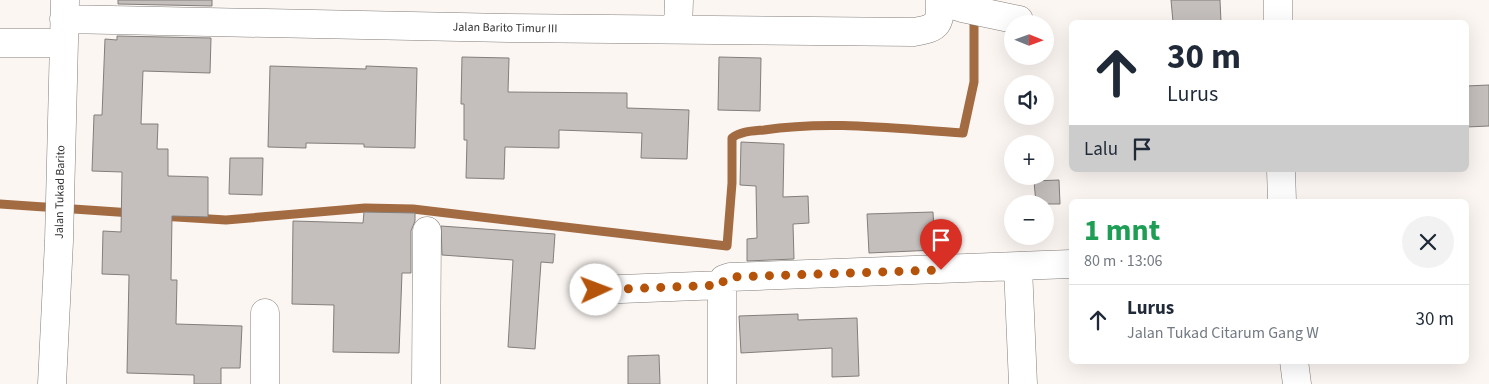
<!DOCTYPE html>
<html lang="id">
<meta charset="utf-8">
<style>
:root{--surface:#fff;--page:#f2f2f3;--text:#1f2937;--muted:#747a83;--line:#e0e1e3}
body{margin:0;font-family:"Source Sans 3",sans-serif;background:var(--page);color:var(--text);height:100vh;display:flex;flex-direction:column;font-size:19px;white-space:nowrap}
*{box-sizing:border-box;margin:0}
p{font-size:16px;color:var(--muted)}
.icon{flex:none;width:28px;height:28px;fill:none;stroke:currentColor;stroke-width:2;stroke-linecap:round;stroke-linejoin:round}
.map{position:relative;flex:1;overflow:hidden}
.side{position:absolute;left:1069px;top:199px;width:400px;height:165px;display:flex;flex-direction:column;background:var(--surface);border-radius:8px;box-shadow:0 5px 20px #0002}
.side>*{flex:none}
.hud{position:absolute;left:1069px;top:20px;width:400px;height:152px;border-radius:8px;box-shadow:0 5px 20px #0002;background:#fff;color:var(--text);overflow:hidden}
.needle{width:32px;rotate:91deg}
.controls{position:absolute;left:1004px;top:15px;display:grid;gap:10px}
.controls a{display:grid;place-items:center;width:50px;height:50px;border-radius:50%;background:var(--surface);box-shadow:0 5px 20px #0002;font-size:25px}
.pin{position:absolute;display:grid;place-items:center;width:42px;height:42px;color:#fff;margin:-51px -21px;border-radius:50% 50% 50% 0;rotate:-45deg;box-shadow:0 0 5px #0007}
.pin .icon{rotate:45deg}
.me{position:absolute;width:55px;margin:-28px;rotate:88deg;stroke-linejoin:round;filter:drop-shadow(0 0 4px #0008)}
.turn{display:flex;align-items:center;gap:18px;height:105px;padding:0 15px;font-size:22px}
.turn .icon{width:65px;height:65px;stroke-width:2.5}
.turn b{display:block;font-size:35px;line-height:42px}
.then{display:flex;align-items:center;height:48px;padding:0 15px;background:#0003;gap:10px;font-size:19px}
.round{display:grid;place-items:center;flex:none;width:52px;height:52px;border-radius:26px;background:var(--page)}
.summary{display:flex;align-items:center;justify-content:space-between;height:85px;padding:0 15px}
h1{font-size:30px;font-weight:700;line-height:38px;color:#1e9e55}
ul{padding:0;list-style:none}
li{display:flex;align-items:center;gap:15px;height:70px;padding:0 15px;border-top:1px solid var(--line)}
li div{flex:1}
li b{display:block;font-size:19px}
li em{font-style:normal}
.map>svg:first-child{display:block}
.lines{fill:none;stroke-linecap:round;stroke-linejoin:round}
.stream{stroke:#a36b42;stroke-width:9}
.building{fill:#c4bfbc;stroke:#827e7b}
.minor-casing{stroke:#837e7b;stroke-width:29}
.minor{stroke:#fff;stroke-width:28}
.route{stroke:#b45309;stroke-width:9;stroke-dasharray:0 16.2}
.labels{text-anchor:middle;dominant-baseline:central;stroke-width:4;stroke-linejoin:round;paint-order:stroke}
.street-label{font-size:12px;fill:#32302f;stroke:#fff}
</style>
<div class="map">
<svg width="1489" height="384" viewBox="0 0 1489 384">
<rect width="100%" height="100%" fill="#fbf6f2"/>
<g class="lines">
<!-- stream -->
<path class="stream" d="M 0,204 L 132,213
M 160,216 L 226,220 L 365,208 L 413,209 L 727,246 L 732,183 L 732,138 C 741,131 753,131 764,130 C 830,120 897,129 963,133 L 974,82 L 974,13"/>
</g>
<!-- building -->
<path class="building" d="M 118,0 L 212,0 L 212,6 L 118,4 Z
M 1171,0 L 1220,0 L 1221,22 L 1173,22 Z
M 117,36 L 211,38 L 210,73 L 143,71 L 141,124 L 158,124 L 157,149 L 168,149 L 168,176 L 208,177 L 208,217 L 172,216 L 171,280 L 177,280 L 176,324 L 242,326 L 240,368 L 221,368 L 221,384 L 194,384 L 194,375 L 127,373 L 129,275 L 102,274 L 103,231 L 121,232 L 122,172 L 92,171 L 94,115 L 102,115 L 105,39 L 117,40 Z
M 462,57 L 509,58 L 508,92 L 627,93 L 627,108 L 689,110 L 687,159 L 641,158 L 642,133 L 559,130 L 559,148 L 505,147 L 504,179 L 466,178 L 467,140 L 464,140 L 464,104 L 461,104 Z
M 719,57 L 761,58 L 760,111 L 718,110 Z
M 270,66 L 366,69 L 366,66 L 417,68 L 415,148 L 364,147 L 364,144 L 306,143 L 306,148 L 268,147 Z
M 1489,85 L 1489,126 L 1466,127 L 1466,86 Z
M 741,142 L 784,144 L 783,197 L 808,196 L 809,223 L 793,224 L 794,259 L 747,261 L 747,239 L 757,238 L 756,186 L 740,185 Z
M 230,158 L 263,158 L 262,195 L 229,194 Z
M 1059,180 L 1060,204 L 1036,204 L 1034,181 Z
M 364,212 L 415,213 L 415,221 L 411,231 L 411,273 L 402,273 L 399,353 L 333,352 L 334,305 L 292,304 L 293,221 L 363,223 Z
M 933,212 L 935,250 L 869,253 L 867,214 Z
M 441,226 L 555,234 L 553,263 L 541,262 L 535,349 L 508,347 L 513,260 L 442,255 Z
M 798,314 L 798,320 L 857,318 L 859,376 L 832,377 L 832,348 L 741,353 L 739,316 Z
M 659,355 L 660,384 L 628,384 L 628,356 Z"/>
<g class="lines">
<!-- minor casing -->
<g class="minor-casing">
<path id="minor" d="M 1278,0 L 1278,22
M 940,1 L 962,8 L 1019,20
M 64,19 L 508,28 L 914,32 C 939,28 940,24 940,0
M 678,29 L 679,0
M 0,43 L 64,43
M 1281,170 L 1282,201
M 1018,267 L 1023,384
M 596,290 L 722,285
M 265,313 L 265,384
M 1294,361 L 1297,384
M 52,384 L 59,241 L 65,1
M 426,384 L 427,231
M 722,384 L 722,285 L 724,279 L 730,277 L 1071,264"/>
</g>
<!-- minor -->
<use href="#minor" class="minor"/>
</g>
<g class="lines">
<!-- route -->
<path class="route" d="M 596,290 L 722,285 L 724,279 L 730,277 L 941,270"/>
</g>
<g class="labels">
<!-- street labels -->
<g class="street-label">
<text transform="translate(505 28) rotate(1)">Jalan Barito Timur III</text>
<text transform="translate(60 192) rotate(-89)">Jalan Tukad Barito</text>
</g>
</g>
</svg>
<div class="controls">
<a><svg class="needle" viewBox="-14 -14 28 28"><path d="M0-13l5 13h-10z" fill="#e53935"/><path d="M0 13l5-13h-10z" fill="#747a83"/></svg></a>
<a><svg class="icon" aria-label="sound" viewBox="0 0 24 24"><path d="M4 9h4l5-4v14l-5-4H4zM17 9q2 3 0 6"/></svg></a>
<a>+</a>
<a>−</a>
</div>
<div class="pin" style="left:941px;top:270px;background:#d93025"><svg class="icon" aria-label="arrive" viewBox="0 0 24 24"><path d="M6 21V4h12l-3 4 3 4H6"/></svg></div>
<svg class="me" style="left:596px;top:290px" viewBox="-20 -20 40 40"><circle r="19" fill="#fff"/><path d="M0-13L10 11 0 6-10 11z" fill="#b45309"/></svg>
<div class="hud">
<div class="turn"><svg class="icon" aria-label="ahead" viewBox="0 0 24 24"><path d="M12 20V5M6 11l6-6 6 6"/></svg><div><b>30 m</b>Lurus</div></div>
<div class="then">Lalu<svg class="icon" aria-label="arrive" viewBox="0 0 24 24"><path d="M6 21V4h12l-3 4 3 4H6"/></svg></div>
</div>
<section class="side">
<div class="summary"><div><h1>1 mnt</h1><p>80 m · 13:06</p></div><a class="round"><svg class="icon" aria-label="close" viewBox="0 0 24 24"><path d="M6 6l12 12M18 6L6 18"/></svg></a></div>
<ul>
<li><svg class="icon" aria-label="ahead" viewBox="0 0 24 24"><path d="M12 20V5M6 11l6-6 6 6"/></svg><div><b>Lurus</b><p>Jalan Tukad Citarum Gang W</p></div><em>30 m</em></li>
</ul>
</section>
</div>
